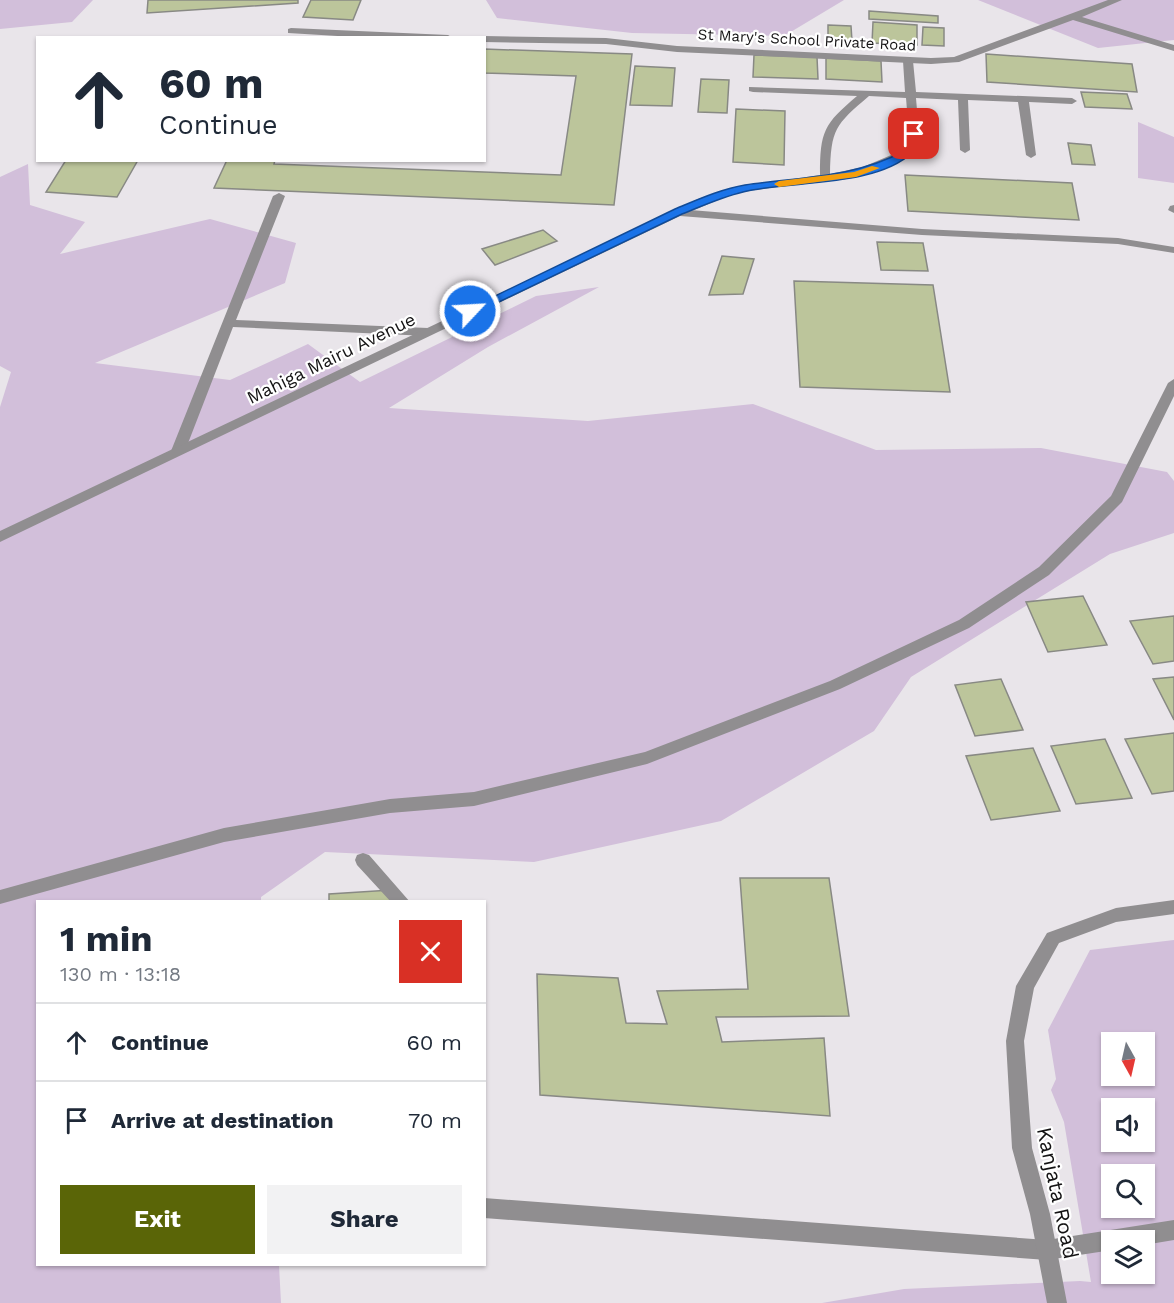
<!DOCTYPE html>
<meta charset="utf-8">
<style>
:root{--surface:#fff;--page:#f2f2f3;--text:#1f2937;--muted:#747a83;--line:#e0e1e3;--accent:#5a6507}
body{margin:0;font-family:"Work Sans",sans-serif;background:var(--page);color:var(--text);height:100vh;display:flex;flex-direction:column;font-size:22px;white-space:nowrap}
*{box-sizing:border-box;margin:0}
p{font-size:20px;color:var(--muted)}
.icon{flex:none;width:33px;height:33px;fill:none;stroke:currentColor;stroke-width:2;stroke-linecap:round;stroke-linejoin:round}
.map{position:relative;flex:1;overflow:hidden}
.panel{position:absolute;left:36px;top:900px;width:450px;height:366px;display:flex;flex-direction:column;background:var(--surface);border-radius:0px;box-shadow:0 2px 4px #0004}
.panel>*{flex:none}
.banner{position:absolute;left:36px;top:36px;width:450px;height:126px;border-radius:0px;box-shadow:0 2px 4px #0004;background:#fff;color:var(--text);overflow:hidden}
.needle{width:39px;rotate:172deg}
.tools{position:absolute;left:1101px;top:1032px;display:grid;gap:12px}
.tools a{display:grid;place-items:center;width:54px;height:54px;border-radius:0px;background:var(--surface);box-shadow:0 2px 4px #0004;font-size:30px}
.pin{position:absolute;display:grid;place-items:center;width:51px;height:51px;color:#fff;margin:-26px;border-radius:12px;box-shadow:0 3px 9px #0006}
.me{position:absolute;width:66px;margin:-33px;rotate:65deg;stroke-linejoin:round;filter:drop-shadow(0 0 4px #0008)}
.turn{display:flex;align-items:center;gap:21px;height:126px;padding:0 24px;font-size:27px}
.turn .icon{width:78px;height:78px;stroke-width:2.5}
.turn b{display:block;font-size:42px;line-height:51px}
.round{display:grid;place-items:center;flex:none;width:63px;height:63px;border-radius:0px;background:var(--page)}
.overview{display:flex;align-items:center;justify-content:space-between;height:102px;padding:0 24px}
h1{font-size:36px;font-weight:700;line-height:45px}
.cta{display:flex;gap:12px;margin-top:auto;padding:12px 24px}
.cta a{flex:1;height:69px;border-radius:0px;background:var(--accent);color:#fff;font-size:24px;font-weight:700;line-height:69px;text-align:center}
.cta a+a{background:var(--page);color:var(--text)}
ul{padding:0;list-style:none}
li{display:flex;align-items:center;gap:18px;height:78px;padding:0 24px;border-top:2px solid var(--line)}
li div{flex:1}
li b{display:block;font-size:22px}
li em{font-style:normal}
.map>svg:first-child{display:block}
.green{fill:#d2bfda;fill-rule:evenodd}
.building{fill:#bcc59b;stroke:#888984;stroke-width:1.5}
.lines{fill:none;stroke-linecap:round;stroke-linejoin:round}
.lane{fill:#908e90;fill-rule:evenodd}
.street{fill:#908e90;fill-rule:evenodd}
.route{fill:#1a73e8;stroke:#114b97;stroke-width:1.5}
.slow{fill:#f59e0b}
.labels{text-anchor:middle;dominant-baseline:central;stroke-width:4.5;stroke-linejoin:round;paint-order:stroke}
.far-street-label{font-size:15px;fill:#141314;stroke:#fff}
.street-label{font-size:18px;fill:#141314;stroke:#fff}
.near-street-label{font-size:21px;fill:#141314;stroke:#fff}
</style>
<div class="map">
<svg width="1174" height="1303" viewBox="0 0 1174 1303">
<rect width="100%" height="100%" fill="#e9e5ea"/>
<!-- green -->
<path class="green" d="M 0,0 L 93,0 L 72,22 L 0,29 Z
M 486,0 L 844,0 L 784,36 L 632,33 L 497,18 Z
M 978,0 L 1174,0 L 1174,40 L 1098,48 Z
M 1138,122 L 1174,137 L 1174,183 L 1138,178 Z
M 28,164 L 30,205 L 85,222 L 60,254 L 210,219 L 296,243 L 285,283 L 95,363 L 230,380 L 308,344 L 360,382 L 536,296 L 599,287 L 488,347 L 389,408 L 588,421 L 753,404 L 876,450 L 1041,448 L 1167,472 L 1174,481 L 1174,533 L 1110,554 L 911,677 L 874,731 L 721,821 L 534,862 L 325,852 L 261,897 L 261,901 L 38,902 L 38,1264 L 279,1265 L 281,1303 L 0,1303 L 0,407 L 11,372 L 0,366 L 0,177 Z
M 1174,940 L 1174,1303 L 822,1303 L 904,1289 L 1080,1281 L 1091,1282 L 1064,1122 L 1051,1090 L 1056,1079 L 1048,1030 L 1090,950 ZM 1112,1042 L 1144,1042 L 1144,1076 L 1112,1076 ZM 1112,1108 L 1144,1108 L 1144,1142 L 1112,1142 ZM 1112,1174 L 1144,1174 L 1144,1208 L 1112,1208 ZM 1112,1240 L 1144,1240 L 1144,1274 L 1112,1274 Z"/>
<!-- building -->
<path class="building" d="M 148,0 L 298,0 L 298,3 L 147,13 Z
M 311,0 L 361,0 L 353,20 L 303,17 Z
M 869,11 L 938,16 L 938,23 L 869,19 Z
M 873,22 L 917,25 L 917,45 L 872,43 Z
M 828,25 L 851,26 L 852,41 L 828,40 Z
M 923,27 L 944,28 L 944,46 L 922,45 Z
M 484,49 L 632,54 L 614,205 L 214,188 L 227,160 L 275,160 L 274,164 L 561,175 L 576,76 L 484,73 Z
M 986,54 L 1132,64 L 1137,92 L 987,82 Z
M 754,55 L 817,57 L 818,79 L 753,77 Z
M 826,58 L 881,61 L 882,82 L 826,79 Z
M 635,66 L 675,68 L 672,106 L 630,105 Z
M 701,79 L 729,80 L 727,113 L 698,112 Z
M 1081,92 L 1127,94 L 1132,109 L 1085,107 Z
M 736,109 L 785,111 L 784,165 L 733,162 Z
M 1068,143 L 1091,145 L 1095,165 L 1072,164 Z
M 66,160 L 138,160 L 117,197 L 46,192 Z
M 905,175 L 1072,183 L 1079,220 L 908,211 Z
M 543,230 L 557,241 L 495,265 L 482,249 Z
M 877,242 L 923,243 L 928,271 L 881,270 Z
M 722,256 L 754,259 L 743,294 L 709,295 Z
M 794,281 L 933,285 L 950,392 L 800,387 Z
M 1083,596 L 1107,645 L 1048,652 L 1026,602 Z
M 1174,616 L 1174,661 L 1153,664 L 1130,621 Z
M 1174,677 L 1174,720 L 1153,679 Z
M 1001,679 L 1023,730 L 975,736 L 955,685 Z
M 1174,733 L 1174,791 L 1152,794 L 1125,739 Z
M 1105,739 L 1132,798 L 1076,804 L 1051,746 Z
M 1033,748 L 1060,811 L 991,820 L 966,756 Z
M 740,878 L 829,878 L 849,1016 L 716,1017 L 722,1042 L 824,1038 L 830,1116 L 540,1095 L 537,974 L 618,978 L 626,1023 L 667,1024 L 657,991 L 748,989 Z
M 391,890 L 391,902 L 329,902 L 329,894 Z"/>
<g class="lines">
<!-- lane -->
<path class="lane" d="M 908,58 L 913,61 L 916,92 L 1072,98 L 1077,101 L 1072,104 L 1029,102 L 1036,155 L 1031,158 L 1026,155 L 1018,102 L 968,100 L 970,150 L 965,153 L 960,150 L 958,100 L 916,98 L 919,134 L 913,152 C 881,183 784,183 739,193 C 718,198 699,210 678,215 L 672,212 L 698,199 L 731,188 L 820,175 C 820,131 824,124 857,96 L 753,92 L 749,91 L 749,87 L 905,92 L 903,61 ZM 869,96 L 906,98 L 909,134 L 903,150 L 863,167 L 830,174 C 831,129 835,125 869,96 Z
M 279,193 L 285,196 L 236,320 L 428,328 L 434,332 L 428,336 L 233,327 L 185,451 L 178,455 L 173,454 L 171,451 L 273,196 Z
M 363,853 L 369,855 L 410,902 L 391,902 L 357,865 L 355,860 L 357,855 Z
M 484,1198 L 1047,1240 L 1174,1220 L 1174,1240 L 1144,1245 L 1144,1240 L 1112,1240 L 1112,1250 L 1047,1260 L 484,1218 Z"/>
<!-- street -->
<path class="street" d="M 1108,0 L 1122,0 L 1082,17 L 1174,45 L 1174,51 L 1073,20 L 959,62 L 931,64 L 677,52 L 606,44 L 484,42 L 484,38 L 480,38 L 484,36 L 606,38 L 677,46 L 931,58 L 954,57 Z
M 291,28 L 448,35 L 453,38 L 371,38 L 288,33 L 288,29 Z
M 1174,205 L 1174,213 L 1168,210 L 1170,206 Z
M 678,209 L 922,229 L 1118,238 L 1174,247 L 1174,253 L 1118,244 L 922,235 L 680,216 L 0,542 L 0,531 Z
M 1174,379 L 1174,396 L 1122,502 L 1049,575 L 969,628 L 840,689 L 647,764 L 474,806 L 390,813 L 224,842 L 0,904 L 0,890 L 224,828 L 390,799 L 474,792 L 645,752 L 830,681 L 959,620 L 1039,567 L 1111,496 L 1168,383 Z
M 1174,900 L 1174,914 L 1116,922 L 1059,943 L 1034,988 L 1024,1041 L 1032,1148 L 1050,1214 L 1067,1303 L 1047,1303 L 1030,1214 L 1012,1148 L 1006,1041 L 1016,986 L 1047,933 L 1116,908 Z"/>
</g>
<!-- route -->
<path class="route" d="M 914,131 L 919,134 L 913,152 C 875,188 792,180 743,192 C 722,197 702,206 682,214 L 474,314 L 466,314 L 464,311 L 675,209 C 697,200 721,189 745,185 C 800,177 854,178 904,151 L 909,134 Z"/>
<!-- slow -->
<path class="slow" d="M 872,166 L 880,168 L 856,177 L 779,187 L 774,184 L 779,181 L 854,172 Z"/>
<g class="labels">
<!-- far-street labels -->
<g class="far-street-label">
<text transform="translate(807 40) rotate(3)">St Mary's School Private Road</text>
</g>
<!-- street labels -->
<g class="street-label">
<text transform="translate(331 358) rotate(-26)">Mahiga Mairu Avenue</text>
</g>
<!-- near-street labels -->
<g class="near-street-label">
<text transform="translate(1058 1193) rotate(78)">Kanjata Road</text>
</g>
</g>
</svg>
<div class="tools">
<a><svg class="needle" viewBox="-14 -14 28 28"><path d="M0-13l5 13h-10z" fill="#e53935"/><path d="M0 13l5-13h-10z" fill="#747a83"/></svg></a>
<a><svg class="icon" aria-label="sound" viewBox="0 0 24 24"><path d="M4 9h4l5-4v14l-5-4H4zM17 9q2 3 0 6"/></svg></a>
<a><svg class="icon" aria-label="search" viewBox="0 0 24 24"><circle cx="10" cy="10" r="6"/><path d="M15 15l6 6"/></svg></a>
<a><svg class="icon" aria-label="layers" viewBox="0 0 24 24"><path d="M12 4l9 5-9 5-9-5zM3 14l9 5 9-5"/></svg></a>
</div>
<div class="pin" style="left:914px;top:134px;background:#d93025"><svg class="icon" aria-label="arrive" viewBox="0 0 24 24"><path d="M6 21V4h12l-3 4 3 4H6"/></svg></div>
<svg class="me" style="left:470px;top:311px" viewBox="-20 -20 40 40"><circle r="17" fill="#1a73e8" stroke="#fff" stroke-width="3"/><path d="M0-11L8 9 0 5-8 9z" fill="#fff"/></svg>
<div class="banner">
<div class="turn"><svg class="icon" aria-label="ahead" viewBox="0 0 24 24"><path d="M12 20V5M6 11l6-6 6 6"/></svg><div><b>60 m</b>Continue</div></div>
</div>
<section class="panel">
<div class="overview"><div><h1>1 min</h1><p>130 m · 13:18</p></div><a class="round" style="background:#d93025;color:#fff"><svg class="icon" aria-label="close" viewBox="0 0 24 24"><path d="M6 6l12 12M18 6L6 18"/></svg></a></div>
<ul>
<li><svg class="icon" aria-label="ahead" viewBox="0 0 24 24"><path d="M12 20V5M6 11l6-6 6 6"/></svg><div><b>Continue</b></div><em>60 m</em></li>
<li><svg class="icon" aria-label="arrive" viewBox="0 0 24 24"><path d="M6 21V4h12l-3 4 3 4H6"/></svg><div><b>Arrive at destination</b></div><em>70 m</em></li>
</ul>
<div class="cta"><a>Exit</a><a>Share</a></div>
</section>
</div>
